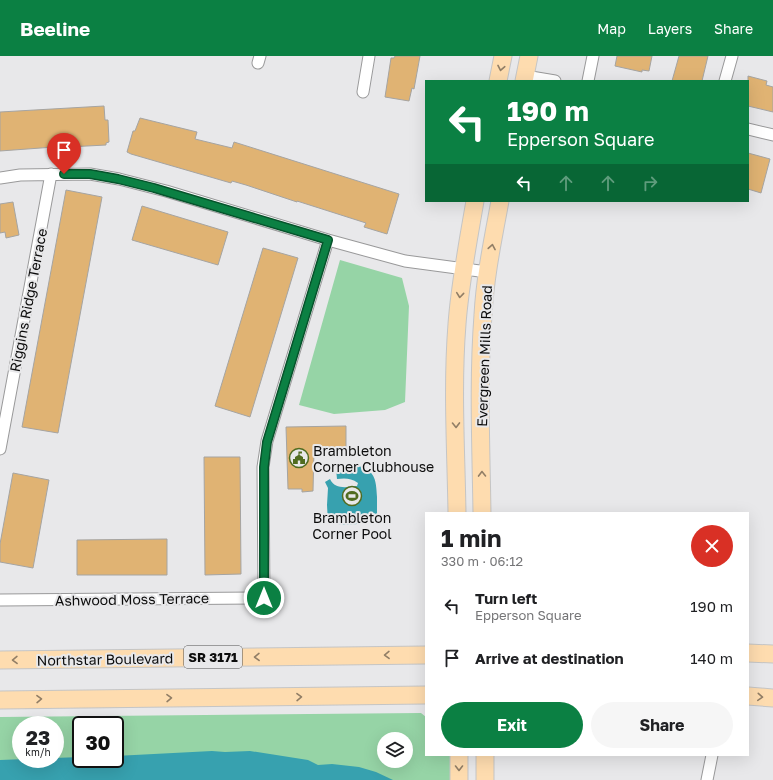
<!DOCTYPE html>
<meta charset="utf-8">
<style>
:root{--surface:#fff;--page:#f6f6f6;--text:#202124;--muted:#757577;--accent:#0b8043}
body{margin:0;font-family:"Golos Text",sans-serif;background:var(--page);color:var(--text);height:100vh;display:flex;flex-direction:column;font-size:15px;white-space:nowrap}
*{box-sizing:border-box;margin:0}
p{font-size:13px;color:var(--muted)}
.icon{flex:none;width:22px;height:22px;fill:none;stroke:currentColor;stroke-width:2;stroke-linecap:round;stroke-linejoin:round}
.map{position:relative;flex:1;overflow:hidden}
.drawer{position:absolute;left:425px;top:456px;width:324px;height:244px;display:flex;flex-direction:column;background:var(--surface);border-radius:0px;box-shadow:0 4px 16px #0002}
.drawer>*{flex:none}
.guide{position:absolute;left:425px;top:24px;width:324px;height:122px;border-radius:0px;box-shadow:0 4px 16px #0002;background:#0b8043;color:#fff;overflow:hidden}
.fabs{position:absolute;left:377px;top:676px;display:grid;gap:8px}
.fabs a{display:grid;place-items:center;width:36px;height:36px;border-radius:50%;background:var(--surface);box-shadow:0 4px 16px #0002;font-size:20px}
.speed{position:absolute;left:12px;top:660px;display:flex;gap:8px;font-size:20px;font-weight:700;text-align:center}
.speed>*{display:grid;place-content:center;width:52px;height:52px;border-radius:50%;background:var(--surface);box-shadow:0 4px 16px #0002;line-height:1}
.speed small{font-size:10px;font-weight:400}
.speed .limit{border:2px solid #111;border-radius:6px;background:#fff;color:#111}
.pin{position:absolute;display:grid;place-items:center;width:34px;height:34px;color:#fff;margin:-41px -17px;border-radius:50% 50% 50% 0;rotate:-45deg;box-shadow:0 0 4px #0007}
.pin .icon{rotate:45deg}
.me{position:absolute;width:44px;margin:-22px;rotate:0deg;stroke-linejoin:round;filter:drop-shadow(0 0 3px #0008)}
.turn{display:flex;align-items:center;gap:14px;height:84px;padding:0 16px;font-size:18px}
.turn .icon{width:52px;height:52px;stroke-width:2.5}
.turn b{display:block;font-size:28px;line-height:34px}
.lanes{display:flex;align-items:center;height:38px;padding:0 16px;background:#0003;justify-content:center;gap:20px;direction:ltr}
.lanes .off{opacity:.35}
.round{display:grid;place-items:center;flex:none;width:42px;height:42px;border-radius:21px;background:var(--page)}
.head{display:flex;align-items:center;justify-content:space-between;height:68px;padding:0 16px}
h1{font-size:24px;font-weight:700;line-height:30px}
.primary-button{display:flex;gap:8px;margin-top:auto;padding:8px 16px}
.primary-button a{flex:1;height:46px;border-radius:24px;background:var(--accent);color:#fff;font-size:16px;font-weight:700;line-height:46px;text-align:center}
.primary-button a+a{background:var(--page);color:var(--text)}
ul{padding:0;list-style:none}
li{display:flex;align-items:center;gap:12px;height:52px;padding:0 16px}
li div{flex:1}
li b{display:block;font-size:15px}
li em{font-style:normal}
header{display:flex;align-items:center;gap:24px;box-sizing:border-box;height:56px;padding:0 20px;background:var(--accent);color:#fff}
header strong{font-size:19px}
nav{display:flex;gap:22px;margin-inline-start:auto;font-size:14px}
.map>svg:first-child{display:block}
.green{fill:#96d4a6;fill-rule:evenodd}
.water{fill:#37a1af}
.building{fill:#e0b373;stroke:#a5a4a2}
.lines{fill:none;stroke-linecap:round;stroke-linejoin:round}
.street-casing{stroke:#99999a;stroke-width:13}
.primary-casing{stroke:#c5c5c5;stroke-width:19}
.street{stroke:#fff;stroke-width:11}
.primary{stroke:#fedcaf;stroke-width:17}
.oneway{stroke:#917e66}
.route-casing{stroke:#07532c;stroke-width:10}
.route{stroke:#0b8043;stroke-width:7}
.labels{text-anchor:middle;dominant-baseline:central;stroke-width:4;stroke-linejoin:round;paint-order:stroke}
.shield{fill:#e8e8ea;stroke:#4e4e4f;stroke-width:1}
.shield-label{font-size:13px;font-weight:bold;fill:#0c0c0c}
.street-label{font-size:14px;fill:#0c0c0c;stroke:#e8e8ea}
.poi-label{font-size:14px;fill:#0c0c0c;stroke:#e8e8ea;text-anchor:start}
</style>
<header>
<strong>Beeline</strong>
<nav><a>Map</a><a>Layers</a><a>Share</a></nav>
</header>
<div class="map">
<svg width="773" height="724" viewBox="0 0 773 724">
<rect width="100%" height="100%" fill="#e8e8ea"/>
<!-- green -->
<path class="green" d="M 340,204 L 402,222 L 409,250 L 405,346 L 385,354 L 334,358 L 299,349 Z
M 421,657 L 426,661 L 426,699 L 450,699 L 450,724 L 0,724 L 0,661 ZM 21,669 L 55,669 L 55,703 L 21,703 ZM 81,669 L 115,669 L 115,703 L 81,703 ZM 384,683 L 406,683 L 406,705 L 384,705 Z"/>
<!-- water -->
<path class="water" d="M 355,409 C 375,414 376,422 377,441 C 377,449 377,458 377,466 L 347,469 L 328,467 L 327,449 L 328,432 L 325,426 L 330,423 C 335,434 347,431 357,430 L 358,427 C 351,422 345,422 337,423 L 336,413 L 343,410 Z
M 212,695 L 225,696 L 250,695 L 308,704 L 318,709 L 332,708 L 359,711 L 376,716 L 393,724 L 0,724 L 0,704 L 81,701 L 81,703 L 115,703 L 115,700 Z"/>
<!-- building -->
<path class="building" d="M 395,0 L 420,0 L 414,33 L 412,32 L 409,45 L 385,41 L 391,2 L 394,2 Z
M 617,0 L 652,0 L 649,15 L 642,14 L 642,16 L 615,10 Z
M 679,0 L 708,0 L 702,25 L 672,25 Z
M 748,20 L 767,25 L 766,29 L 773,31 L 773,56 L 748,50 Z
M 104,50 L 105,64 L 108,64 L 109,86 L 106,87 L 106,89 L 68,91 L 68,90 L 0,95 L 0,56 Z
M 140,62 L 197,76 L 195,83 L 232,92 L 234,86 L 399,138 L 387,178 L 364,171 L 366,167 L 297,145 L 297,146 L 246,129 L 232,125 L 231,127 L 131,98 L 127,96 L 133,75 L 135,75 Z
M 748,97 L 770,103 L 761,137 L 748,133 Z
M 66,134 L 102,141 L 58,377 L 22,371 Z
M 13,146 L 19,179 L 6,182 L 5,176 L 0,177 L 0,148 Z
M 142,150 L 228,176 L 218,209 L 132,184 Z
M 263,192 L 298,202 L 250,361 L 215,350 Z
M 346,370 L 346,394 L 314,394 L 313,435 L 302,436 L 302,433 L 288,433 L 286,371 Z
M 204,401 L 240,401 L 241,518 L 205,519 Z
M 13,417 L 49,424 L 33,512 L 0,506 L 0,488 Z
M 167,483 L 167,519 L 77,519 L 77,484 Z"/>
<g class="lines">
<!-- street casing -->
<g class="street-casing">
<path id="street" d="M 258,7 L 260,0
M 525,20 L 555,25
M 588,25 L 593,0
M 725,25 L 732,0
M 363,36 L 369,0
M 748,73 L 773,79
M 0,122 L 20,119 L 90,118 L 119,123 L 166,135 L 328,184 L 405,205 L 487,216
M 0,393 L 51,118
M 0,544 L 264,542 L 263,411 L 267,385 L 328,184
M 707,724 L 712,699"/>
</g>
<!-- primary casing -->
<g class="primary-casing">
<path id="primary" d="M 498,25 L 503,0
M 524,25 L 529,0
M 457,457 C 456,394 452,331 457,268 C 460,227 468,186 475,145
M 482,457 C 481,391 478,325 483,259 C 485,221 493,183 500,145
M 748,597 L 773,598
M 0,604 L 426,599
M 748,640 L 773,642
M 0,644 L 426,639
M 459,699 L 459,724
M 485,724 L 485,699"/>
</g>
<!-- street -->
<use href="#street" class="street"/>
<!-- primary -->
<use href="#primary" class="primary"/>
</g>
<!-- one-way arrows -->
<defs><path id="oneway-chevron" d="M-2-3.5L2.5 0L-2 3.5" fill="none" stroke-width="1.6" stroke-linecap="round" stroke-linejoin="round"/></defs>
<g class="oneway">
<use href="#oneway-chevron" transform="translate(501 12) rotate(101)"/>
<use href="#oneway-chevron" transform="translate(492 191) rotate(-80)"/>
<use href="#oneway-chevron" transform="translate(460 239) rotate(96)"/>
<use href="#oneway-chevron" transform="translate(456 369) rotate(89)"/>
<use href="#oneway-chevron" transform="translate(482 418) rotate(-91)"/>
<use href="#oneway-chevron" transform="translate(387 599) rotate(179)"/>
<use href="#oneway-chevron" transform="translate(257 601) rotate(179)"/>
<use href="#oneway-chevron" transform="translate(15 604) rotate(179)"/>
<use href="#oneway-chevron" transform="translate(299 641) rotate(-1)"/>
<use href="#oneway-chevron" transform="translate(760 641) rotate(4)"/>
<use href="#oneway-chevron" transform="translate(169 642) rotate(-1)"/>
<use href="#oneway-chevron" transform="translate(39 643) rotate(-1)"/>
<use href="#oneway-chevron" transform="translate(459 712) rotate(90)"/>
</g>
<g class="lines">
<!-- route casing -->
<g class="route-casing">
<path id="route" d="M 64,118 L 90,118 L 118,123 L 154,132 L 328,184 L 267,386 L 264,411 L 264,542"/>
</g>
<!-- route -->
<use href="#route" class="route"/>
</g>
<!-- icons -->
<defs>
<g id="civic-ring" transform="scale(1)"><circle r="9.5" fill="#e8e8ea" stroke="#516c20" stroke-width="1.5"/><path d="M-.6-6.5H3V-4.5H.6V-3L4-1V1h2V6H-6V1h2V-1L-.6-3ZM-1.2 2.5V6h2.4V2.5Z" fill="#516c20"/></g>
<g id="stadium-ring" transform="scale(1)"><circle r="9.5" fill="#e8e8ea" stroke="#516c20" stroke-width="1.5"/><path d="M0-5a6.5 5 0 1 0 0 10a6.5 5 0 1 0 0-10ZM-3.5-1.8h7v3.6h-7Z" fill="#516c20"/></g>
</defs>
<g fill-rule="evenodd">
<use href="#civic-ring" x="299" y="402"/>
<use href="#stadium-ring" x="352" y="440"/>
</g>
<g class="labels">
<!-- shield labels -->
<rect class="shield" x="184" y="590" width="58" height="22" rx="3"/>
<g class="shield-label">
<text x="213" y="601">SR 3171</text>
</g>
<!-- street labels -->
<g class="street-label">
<text transform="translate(28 244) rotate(-79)">Riggins Ridge Terrace</text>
<text transform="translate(484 300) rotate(-88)">Evergreen Mills Road</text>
<text transform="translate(132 543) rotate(-1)">Ashwood Moss Terrace</text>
<text transform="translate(105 603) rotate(-1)">Northstar Boulevard</text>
</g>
<!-- poi labels -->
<g class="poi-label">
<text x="313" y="394">Brambleton<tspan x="313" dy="16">Corner Clubhouse</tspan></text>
<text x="352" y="461" text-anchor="middle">Brambleton<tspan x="352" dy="16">Corner Pool</tspan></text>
</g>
</g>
</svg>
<div class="fabs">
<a><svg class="icon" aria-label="layers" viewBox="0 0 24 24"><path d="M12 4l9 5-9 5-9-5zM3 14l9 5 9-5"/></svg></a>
</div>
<div class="speed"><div>23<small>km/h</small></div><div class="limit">30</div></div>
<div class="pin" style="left:64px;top:118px;background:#d93025"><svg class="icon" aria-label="arrive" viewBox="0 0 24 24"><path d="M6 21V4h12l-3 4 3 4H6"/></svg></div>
<svg class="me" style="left:264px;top:542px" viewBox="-20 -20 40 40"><circle r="17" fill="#0b8043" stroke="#fff" stroke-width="3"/><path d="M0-11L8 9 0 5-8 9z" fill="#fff"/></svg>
<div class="guide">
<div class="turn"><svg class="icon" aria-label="left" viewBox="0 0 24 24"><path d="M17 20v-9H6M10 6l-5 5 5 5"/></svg><div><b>190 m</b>Epperson Square</div></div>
<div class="lanes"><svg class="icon" aria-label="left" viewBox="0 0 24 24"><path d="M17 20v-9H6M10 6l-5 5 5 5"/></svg><svg class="icon off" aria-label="ahead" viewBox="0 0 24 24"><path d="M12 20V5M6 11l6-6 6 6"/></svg><svg class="icon off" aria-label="ahead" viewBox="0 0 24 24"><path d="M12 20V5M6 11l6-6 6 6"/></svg><svg class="icon off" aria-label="right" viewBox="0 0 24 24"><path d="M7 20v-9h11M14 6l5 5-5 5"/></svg></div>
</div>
<section class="drawer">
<div class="head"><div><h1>1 min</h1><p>330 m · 06:12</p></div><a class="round" style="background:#d93025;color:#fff"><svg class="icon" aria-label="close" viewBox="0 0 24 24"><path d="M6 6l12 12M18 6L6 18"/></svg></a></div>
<ul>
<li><svg class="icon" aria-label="left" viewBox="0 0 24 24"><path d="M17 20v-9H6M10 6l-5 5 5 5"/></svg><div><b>Turn left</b><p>Epperson Square</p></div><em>190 m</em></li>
<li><svg class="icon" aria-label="arrive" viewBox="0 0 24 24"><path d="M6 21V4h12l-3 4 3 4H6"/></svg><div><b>Arrive at destination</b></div><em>140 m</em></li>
</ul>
<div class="primary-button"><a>Exit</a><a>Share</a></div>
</section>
</div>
